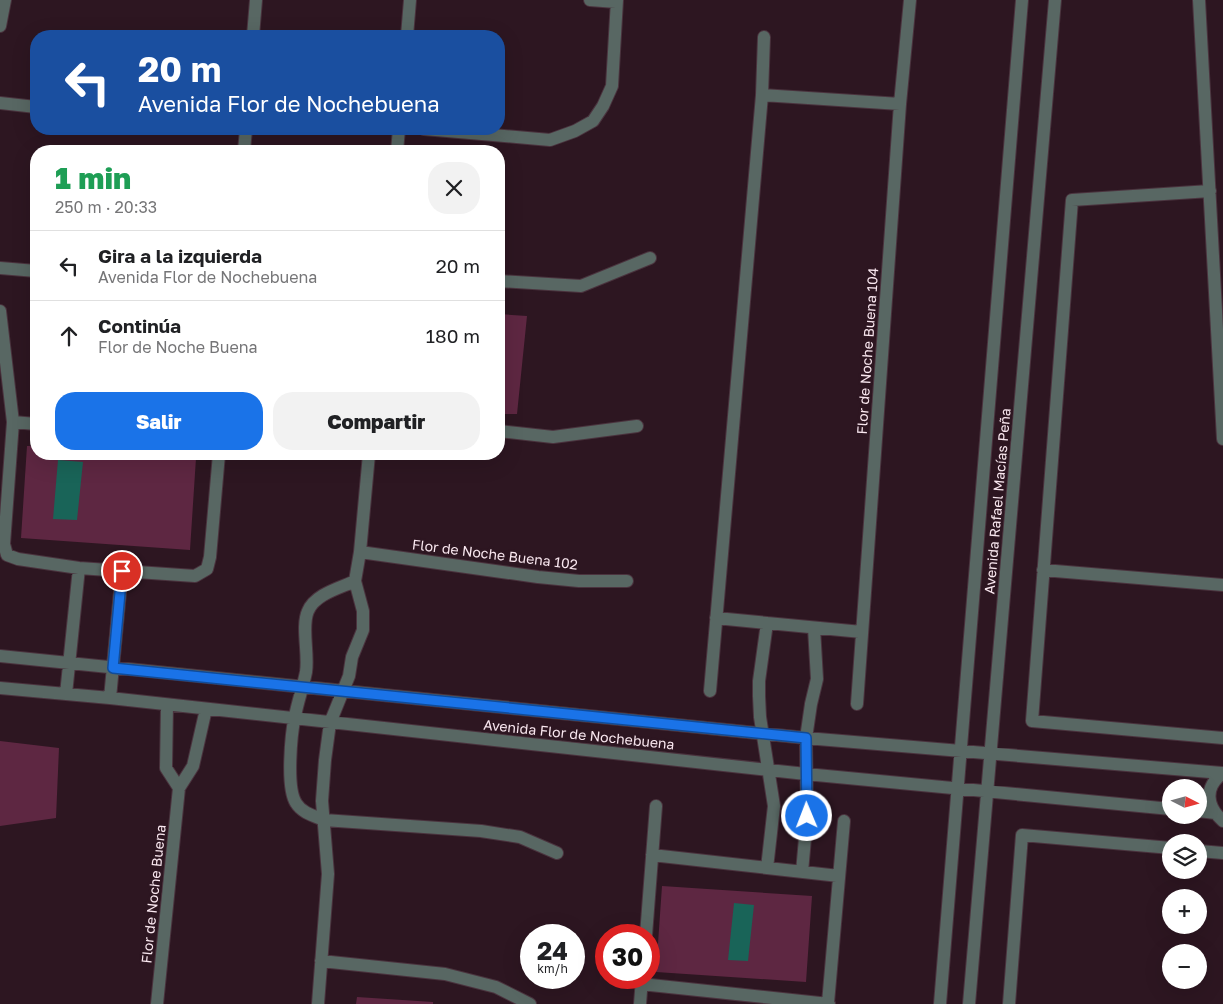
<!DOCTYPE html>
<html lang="es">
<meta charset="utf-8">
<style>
:root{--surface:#fff;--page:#f2f2f2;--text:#202124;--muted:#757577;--line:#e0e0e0;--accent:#1a73e8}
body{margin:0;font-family:"Golos Text",sans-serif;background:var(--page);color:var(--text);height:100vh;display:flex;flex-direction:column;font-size:19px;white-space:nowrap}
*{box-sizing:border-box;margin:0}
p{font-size:16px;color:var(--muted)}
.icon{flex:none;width:28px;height:28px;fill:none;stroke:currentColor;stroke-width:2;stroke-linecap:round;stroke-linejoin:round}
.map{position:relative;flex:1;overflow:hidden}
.drawer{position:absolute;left:30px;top:145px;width:475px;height:315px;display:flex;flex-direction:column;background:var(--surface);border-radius:20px;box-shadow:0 5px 20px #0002}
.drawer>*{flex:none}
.hud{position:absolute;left:30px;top:30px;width:475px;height:105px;border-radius:20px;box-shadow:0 5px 20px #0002;background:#1a4fa0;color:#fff;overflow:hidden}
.needle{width:32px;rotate:96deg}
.fabs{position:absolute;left:1162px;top:779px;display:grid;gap:10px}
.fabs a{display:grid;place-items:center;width:45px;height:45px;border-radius:50%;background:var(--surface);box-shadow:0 5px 20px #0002;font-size:25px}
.speed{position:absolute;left:520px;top:924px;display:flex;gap:10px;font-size:25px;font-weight:700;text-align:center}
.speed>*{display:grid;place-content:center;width:65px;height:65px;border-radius:50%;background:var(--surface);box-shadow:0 5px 20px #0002;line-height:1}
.speed small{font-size:12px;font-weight:400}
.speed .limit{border:8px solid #d22;background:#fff;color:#111}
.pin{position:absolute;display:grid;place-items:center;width:42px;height:42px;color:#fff;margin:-21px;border:2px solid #fff;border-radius:50%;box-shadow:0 1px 5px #0007}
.me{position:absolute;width:55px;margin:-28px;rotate:359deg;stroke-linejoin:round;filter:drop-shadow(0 0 4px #0008)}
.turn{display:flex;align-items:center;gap:18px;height:105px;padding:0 25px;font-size:22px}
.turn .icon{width:65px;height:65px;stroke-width:2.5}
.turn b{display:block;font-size:35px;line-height:42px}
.round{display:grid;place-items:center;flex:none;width:52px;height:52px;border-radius:20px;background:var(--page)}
.headline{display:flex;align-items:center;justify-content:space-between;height:85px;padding:0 25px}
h1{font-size:30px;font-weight:800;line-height:38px;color:#1e9e55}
.primary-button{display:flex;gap:10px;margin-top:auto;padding:10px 25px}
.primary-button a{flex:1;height:58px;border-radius:20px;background:var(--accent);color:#fff;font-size:20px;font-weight:800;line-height:58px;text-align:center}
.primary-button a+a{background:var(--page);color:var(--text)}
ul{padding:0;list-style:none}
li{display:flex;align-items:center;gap:15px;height:70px;padding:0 25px;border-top:1px solid var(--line)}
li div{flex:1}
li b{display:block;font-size:19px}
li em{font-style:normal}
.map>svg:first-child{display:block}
.green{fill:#5e2742}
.water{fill:#196458}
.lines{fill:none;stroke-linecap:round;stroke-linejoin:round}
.street-casing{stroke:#4a333e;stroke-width:14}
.street{stroke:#586763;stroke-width:12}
.route-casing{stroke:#114b97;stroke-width:12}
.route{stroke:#1a73e8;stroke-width:9}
.labels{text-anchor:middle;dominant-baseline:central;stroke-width:5;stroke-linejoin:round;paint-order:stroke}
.street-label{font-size:14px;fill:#f9e7ef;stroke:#2d1621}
</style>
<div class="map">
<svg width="1223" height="1004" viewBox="0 0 1223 1004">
<rect width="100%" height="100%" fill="#2d1621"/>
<!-- green -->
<path class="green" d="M 499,314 L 527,316 L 517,414 L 499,414 Z
M 27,446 L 36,446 L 36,454 L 140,454 L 196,458 L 190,550 L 21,538 Z
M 0,741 L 59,748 L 56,818 L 0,826 Z
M 662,886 L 812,896 L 806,982 L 656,972 Z
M 357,997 L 433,1002 L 433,1004 L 356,1004 Z"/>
<!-- water -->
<path class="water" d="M 58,460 L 83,462 L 77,520 L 53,519 Z
M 734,903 L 754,905 L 748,961 L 728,960 Z"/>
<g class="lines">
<!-- street casing -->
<g class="street-casing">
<path id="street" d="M 590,0 L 616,2
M 1199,0 L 1223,439
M 0,26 L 5,0
M 253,36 L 256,0
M 407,36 L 410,0
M 762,95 L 900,104
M 0,103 L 36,107
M 424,129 L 550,140 L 575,131 L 593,121 L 603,106 L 612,86 L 617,0
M 244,151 L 246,129
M 397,151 L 399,129
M 1210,191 L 1072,200 L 1032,721 L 1223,738
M 0,268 L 36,271
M 499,281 L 581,286 L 650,258
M 0,311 L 13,422 L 4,544 L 7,555 L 18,559 L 79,568 L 195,576 L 207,569 L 210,557 L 219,454
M 13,422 L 36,424
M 499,431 L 553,437 L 637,426
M 360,552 L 538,577 L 579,581 L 627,581
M 1043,570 L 1223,585
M 355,581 C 340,588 315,594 308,611 C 301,626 309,654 306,672 C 303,687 298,701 295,716 C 291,734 286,788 296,803 C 302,813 314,816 324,820 L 481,831 L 520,837 L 557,853
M 716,618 L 862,632
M 0,656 L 806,738 L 1222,773
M 0,688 L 110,698 L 806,774 L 1171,809
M 710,691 L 762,95 L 764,37
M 66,694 L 79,568
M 110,698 L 122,571
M 857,704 L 900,104 L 910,0
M 167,705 L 166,768 L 179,788
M 1223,773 C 1204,787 1206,806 1223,821
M 1199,811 L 1215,813
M 1199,851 L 1223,853
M 652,855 L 839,876
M 767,868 L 774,806 L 760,717 L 759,696 L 759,681 L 767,623
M 802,872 L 807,816 L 806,738 L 811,704 L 817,679 L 814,628
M 646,935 L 656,806
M 321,961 L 445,974 L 496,987 L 530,1004
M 641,984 L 829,1004
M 828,1003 L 844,821
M 157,1004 L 179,788 L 193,766 L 206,709
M 318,1004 L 328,874 L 322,801 L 325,760 L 330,723 L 349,676 L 352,657 L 363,630 L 363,611 L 355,581 L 360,552 L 369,454
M 640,1004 L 642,978
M 940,1004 L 1022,0
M 969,1004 L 1055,0
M 1009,1004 L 1022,835 L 1171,848"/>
</g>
<!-- street -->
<use href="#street" class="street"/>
</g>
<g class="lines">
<!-- route casing -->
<g class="route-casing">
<path id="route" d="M 122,571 L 113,668 L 806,738 L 807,816"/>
</g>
<!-- route -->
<use href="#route" class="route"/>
</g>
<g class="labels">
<!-- street labels -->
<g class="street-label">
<text transform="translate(867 351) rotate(-86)">Flor de Noche Buena 104</text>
<text transform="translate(997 501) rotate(-85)">Avenida Rafael Macías Peña</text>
<text transform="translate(495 554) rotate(7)">Flor de Noche Buena 102</text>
<text transform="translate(579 734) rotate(6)">Avenida Flor de Nochebuena</text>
<text transform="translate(153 894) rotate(-84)">Flor de Noche Buena</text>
</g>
</g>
</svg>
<div class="fabs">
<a><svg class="needle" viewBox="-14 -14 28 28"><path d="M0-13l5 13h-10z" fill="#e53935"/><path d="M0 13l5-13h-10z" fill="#757577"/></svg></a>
<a><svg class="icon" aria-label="layers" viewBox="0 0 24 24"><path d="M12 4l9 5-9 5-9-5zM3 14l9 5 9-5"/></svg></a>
<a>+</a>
<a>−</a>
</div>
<div class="speed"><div>24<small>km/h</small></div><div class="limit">30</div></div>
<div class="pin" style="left:122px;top:571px;background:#d93025"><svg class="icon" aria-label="arrive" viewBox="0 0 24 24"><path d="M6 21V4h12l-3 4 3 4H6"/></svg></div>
<svg class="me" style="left:807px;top:816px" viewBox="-20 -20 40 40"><circle r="17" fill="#1a73e8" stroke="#fff" stroke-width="3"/><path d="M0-11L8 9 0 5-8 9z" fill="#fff"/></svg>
<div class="hud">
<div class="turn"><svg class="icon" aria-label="left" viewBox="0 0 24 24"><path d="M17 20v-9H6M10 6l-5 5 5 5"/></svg><div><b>20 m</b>Avenida Flor de Nochebuena</div></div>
</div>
<section class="drawer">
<div class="headline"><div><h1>1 min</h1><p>250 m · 20:33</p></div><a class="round"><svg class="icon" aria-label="close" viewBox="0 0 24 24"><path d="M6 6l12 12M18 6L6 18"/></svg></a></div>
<ul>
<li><svg class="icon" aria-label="left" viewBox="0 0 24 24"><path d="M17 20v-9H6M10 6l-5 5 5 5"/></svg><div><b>Gira a la izquierda</b><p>Avenida Flor de Nochebuena</p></div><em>20 m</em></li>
<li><svg class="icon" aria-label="ahead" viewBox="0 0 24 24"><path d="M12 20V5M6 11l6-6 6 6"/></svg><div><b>Continúa</b><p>Flor de Noche Buena</p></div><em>180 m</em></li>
</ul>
<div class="primary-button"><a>Salir</a><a>Compartir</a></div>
</section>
</div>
